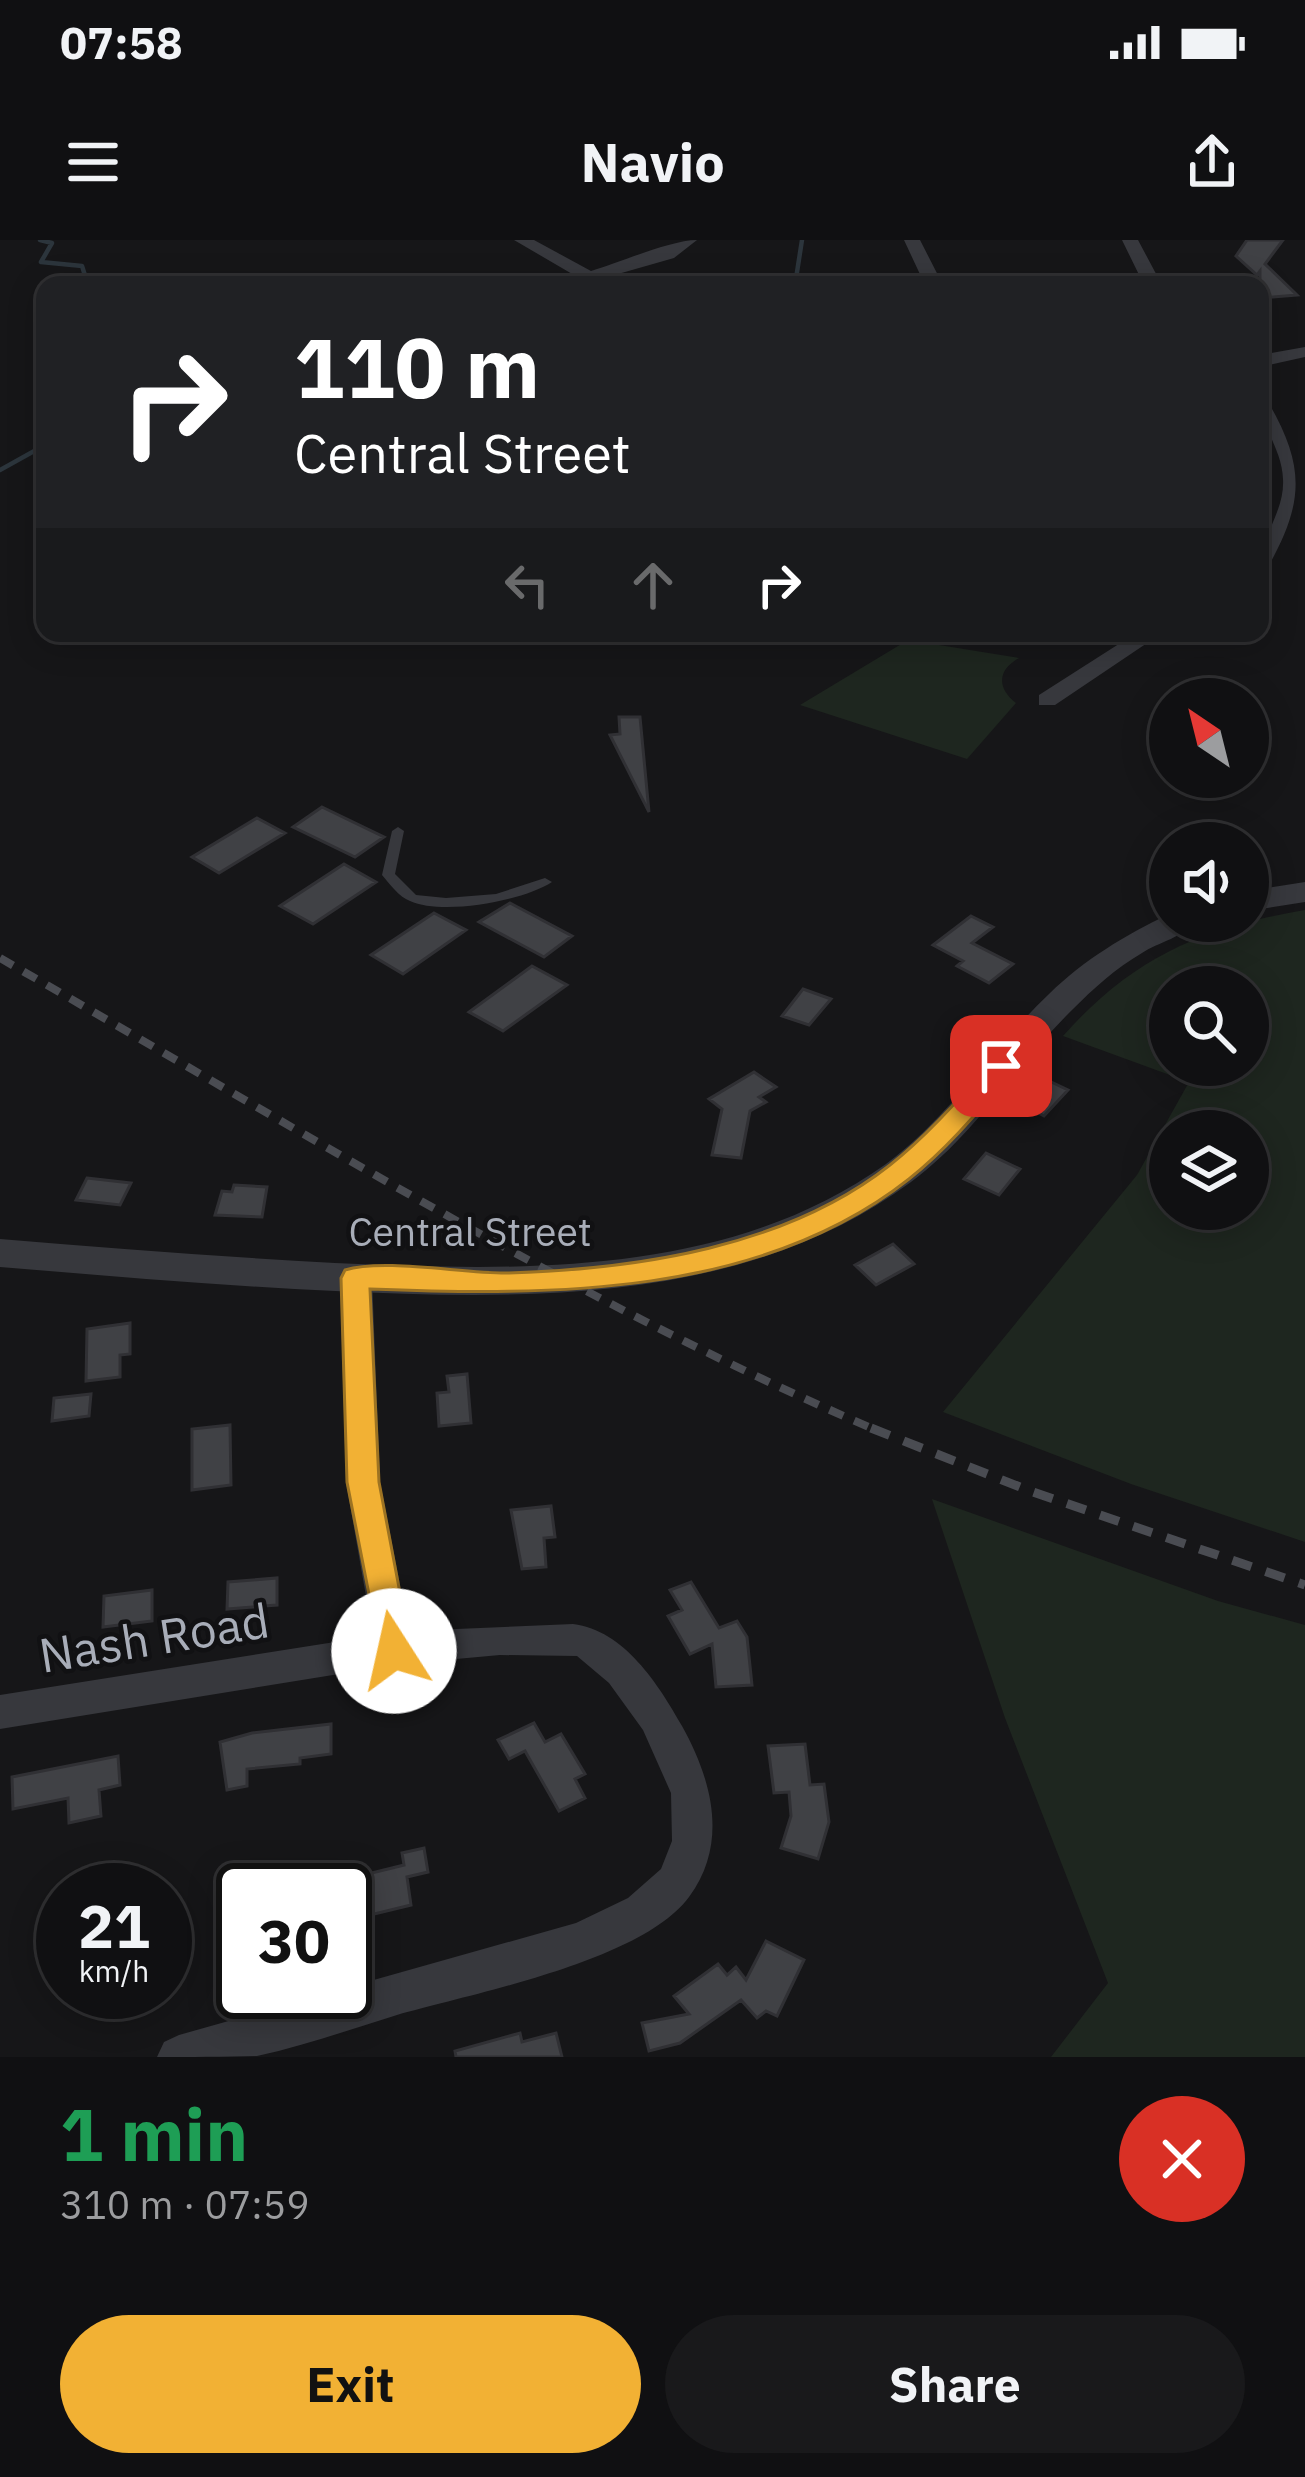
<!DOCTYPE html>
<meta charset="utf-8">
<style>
:root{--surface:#101012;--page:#19191b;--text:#f1f3f6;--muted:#9c9d9f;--line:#303032;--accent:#f2b134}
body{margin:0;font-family:"IBM Plex Sans",sans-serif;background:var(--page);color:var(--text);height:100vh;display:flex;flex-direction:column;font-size:45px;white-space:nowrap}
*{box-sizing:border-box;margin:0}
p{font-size:39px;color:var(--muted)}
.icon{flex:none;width:66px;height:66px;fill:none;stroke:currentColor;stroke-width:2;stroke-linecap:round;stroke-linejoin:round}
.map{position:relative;height:1817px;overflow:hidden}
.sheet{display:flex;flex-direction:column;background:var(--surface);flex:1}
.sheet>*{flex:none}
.top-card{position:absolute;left:36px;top:36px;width:1233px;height:366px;border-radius:24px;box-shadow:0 6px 30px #0003,0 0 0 3px var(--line);background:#202124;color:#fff;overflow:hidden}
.needle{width:78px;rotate:325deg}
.tools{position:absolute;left:1149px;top:438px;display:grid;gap:24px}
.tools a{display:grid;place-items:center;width:120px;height:120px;border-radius:50%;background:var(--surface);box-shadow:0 6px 30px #0003,0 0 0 3px var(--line);font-size:60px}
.speed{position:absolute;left:36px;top:1623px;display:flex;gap:24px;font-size:60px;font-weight:700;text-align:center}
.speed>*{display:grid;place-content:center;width:156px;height:156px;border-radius:50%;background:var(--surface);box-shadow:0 6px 30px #0003,0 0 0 3px var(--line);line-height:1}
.speed small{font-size:30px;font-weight:400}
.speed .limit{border:6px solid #111;border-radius:18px;background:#fff;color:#111}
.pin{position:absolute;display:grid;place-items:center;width:102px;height:102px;color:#fff;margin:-51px;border-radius:24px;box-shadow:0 6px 18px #0006}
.me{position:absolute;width:132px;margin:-66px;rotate:350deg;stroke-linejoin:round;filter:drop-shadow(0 0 9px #0008)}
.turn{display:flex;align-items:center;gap:42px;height:252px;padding:0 60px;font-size:54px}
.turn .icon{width:156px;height:156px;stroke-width:2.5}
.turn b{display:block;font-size:84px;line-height:102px}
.lanes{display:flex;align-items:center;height:114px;padding:0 60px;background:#0003;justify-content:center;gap:60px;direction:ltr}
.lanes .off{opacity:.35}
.round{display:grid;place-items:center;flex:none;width:126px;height:126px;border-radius:63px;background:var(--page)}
.summary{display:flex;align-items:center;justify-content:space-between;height:204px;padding:0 60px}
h1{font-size:72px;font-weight:700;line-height:90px;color:#1e9e55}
.cta{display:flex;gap:24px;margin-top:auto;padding:24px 60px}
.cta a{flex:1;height:138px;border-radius:72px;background:var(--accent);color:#111;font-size:48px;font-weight:700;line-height:138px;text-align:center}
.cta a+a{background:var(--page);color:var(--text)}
.status{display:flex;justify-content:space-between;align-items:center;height:84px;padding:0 60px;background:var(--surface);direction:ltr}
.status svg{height:33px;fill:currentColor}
header{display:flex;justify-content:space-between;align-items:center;height:156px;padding:0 60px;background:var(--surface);font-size:54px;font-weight:700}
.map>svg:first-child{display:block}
.green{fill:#1e261f;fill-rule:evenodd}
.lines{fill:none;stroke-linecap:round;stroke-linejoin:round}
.stream{stroke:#2c353c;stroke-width:4.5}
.building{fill:#404145;stroke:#303034;stroke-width:3}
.service{fill:#37383d;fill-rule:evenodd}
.minor{fill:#37383d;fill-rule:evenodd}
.tertiary{fill:#37383d;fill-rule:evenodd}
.rail-far1{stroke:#4a4c52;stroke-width:8;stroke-dasharray:15 12;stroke-linecap:butt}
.rail{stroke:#4a4c52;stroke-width:9;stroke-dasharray:20 15;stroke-linecap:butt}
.route{fill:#f2b134;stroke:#9d7322;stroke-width:3}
.labels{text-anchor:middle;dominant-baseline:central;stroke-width:9;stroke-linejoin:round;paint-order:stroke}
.street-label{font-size:39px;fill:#a8adb8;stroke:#111113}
.near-street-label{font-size:48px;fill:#a8adb8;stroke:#111113}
</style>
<div class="status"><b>07:58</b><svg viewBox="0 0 49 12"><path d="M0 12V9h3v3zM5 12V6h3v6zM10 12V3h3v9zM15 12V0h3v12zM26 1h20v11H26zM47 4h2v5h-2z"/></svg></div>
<header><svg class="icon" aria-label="menu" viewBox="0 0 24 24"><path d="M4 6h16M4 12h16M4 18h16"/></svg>Navio<svg class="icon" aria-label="share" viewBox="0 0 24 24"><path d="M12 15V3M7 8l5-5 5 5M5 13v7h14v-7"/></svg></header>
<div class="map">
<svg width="1305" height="1817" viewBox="0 0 1305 1817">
<rect width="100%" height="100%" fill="#161618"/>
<!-- green -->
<path class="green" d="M 908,400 L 1019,418 C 998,430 996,447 1016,463 L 967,519 L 800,465 Z
M 1305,670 L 1305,1302 L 1131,1244 L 943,1172 L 1137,935 L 1189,842 L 1063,796 C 1132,718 1203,687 1305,670 ZM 1170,747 L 1248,747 L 1248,825 L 1170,825 ZM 1248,891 L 1248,969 L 1170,969 L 1170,891 Z
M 932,1259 L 1218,1361 L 1305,1385 L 1305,1817 L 1051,1817 L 1108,1743 L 1005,1478 Z"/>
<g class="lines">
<!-- stream -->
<path class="stream" d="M 40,0 L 52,3 L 41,22 L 82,26 L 88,45
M 795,45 L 802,0
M 0,230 L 45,205"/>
</g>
<!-- building -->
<path class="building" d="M 1247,0 L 1283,0 L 1265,24 L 1297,55 L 1260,58 L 1260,31 L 1257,35 L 1236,16 Z
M 619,477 L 640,477 L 649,572 L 610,495 L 620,494 Z
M 322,567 L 384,597 L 355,617 L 293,587 Z
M 257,578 L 285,593 L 219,633 L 192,617 Z
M 344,624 L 376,642 L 313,684 L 280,666 Z
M 510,663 L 572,696 L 544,717 L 479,682 Z
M 434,673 L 466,690 L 403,734 L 371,715 Z
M 971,676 L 993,687 L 972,703 L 1013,724 L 989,743 L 957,726 L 963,721 L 933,705 Z
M 532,726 L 567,745 L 503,791 L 469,772 Z
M 803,749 L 831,759 L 809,785 L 782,776 Z
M 754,832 L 776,847 L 759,857 L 766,862 L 750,871 L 741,918 L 712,915 L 722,869 L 709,859 Z
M 1045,839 L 1068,850 L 1044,876 L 1021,864 Z
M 986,913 L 1020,929 L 999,955 L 964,939 Z
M 87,938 L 131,943 L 120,965 L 76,960 Z
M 234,945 L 267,947 L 262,977 L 215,975 L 222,951 L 232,952 Z
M 893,1004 L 914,1024 L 876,1045 L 855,1025 Z
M 130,1083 L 130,1114 L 120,1115 L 120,1137 L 86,1141 L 87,1089 Z
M 467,1134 L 471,1183 L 439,1186 L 437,1153 L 449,1152 L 447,1136 Z
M 91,1154 L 89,1176 L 52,1181 L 54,1158 Z
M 230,1185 L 231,1245 L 192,1250 L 192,1189 Z
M 551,1266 L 555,1297 L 544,1298 L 546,1327 L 522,1329 L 511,1270 Z
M 277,1338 L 277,1365 L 227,1369 L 228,1342 Z
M 691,1342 L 719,1388 L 737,1381 L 747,1397 L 752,1445 L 716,1447 L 712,1404 L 690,1414 L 668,1376 L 682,1370 L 670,1350 Z
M 152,1350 L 152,1381 L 103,1387 L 104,1356 Z
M 534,1483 L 545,1502 L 561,1494 L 585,1534 L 575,1539 L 585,1558 L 559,1571 L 525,1511 L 509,1519 L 498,1500 Z
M 331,1484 L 331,1514 L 300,1518 L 300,1524 L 247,1529 L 247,1546 L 227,1550 L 220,1502 L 252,1493 Z
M 805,1504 L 810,1545 L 824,1544 L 829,1582 L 818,1619 L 781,1608 L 791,1576 L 789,1552 L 774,1553 L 768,1506 Z
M 118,1516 L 120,1545 L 99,1550 L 101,1576 L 69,1583 L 68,1558 L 13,1569 L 12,1537 Z
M 424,1608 L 428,1632 L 407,1637 L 411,1665 L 358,1678 L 351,1638 L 404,1625 L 402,1613 Z
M 766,1701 L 804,1720 L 777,1776 L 766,1771 L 757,1778 L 741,1760 L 680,1803 L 649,1811 L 642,1783 L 689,1774 L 674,1756 L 718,1724 L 727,1735 L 736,1727 L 746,1740 Z
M 520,1793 L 522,1802 L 556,1793 L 562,1817 L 456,1817 L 455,1811 Z"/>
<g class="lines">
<!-- service -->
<path class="service" d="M 398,587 L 404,591 L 395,634 L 416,655 L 446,658 L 496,654 L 545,638 L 552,642 C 523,661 443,676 410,661 C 399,657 389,643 382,635 L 392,591 Z"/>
<!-- minor -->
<path class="minor" d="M 514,0 L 534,0 L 591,31 C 621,22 671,0 697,0 L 674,18 L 604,38 L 613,45 L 591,45 Z
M 904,0 L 920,0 L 943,45 L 925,45 Z
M 1122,0 L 1138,0 L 1162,45 L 1144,45 Z
M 1305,107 L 1305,117 L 1260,127 L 1260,115 Z
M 1260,158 L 1267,160 C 1305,225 1305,261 1268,327 L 1260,328 C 1260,296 1285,272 1283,239 C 1282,208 1260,187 1260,158 Z
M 1136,393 L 1162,393 L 1055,465 L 1039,465 L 1039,455 Z
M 356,1026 L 367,1030 L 372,1038 L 380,1242 L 409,1391 L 573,1384 C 624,1390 659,1445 682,1486 C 712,1540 729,1603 689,1657 C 642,1721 474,1753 397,1775 C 351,1789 304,1806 257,1816 C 226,1817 189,1817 157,1817 L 164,1802 L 179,1795 L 576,1683 L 628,1658 L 661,1629 L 672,1601 L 671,1553 L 643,1490 L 609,1443 L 577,1416 L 500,1415 L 401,1424 L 0,1489 L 0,1455 L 373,1396 L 346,1242 L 340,1038 L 345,1030 Z"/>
<!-- tertiary -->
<path class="tertiary" d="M 1305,642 L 1305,662 L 1248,671 L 1248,651 Z
M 1169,674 L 1170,681 L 1196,681 C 1184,697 1159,702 1142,713 C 1116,728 1093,749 1072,770 C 1016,825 976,894 911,942 C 746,1064 530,1060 335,1051 C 223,1046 111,1036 0,1027 L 0,999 C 111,1008 223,1017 335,1023 C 522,1031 726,1038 886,924 C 950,877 992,808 1049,754 C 1085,719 1124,696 1169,674 Z"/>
<!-- rail-far1 -->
<path class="rail-far1" d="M 0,718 C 288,883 572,1060 878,1191"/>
<!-- rail -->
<path class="rail" d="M 871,1188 L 1030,1251 L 1305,1345"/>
</g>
<!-- route -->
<path class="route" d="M 1001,817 L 1014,826 L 1010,832 C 980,871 948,908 909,939 C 760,1057 550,1056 370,1049 L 379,1242 L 411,1411 L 406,1421 L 394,1425 L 382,1421 L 347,1242 L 341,1038 L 345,1030 C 385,1018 464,1034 509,1033 C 638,1029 786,1007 890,925 C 929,894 961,858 992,820 Z"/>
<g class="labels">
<!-- street labels -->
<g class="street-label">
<text x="470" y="991">Central Street</text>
</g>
<!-- near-street labels -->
<g class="near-street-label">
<text transform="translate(154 1397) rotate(-9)">Nash Road</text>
</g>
</g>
</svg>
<div class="tools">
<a><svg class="needle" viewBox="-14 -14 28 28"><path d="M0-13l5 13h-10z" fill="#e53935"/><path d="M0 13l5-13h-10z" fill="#9c9d9f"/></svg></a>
<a><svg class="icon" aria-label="sound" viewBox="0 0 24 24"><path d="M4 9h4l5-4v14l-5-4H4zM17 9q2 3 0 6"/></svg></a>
<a><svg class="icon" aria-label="search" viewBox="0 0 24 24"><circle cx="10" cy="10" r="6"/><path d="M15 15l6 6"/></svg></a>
<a><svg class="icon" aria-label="layers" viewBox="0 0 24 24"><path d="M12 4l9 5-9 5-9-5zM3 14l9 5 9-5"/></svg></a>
</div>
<div class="speed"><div>21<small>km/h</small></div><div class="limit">30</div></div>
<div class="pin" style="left:1001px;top:826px;background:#d93025"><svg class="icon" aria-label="arrive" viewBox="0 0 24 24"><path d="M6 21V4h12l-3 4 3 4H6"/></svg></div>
<svg class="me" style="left:394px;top:1411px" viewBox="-20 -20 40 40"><circle r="19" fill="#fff"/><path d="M0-13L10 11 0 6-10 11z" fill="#f2b134"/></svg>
<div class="top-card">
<div class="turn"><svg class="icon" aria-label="right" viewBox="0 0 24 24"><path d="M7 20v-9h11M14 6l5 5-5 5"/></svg><div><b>110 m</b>Central Street</div></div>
<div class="lanes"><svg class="icon off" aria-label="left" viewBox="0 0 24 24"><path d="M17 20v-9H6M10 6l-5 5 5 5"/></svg><svg class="icon off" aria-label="ahead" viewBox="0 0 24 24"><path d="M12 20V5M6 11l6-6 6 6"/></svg><svg class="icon" aria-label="right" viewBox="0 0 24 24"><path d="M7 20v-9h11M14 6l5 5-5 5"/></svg></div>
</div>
</div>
<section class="sheet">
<div class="summary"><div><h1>1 min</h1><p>310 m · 07:59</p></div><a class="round" style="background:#d93025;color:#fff"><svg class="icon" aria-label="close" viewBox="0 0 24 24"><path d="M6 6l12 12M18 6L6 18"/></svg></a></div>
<div class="cta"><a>Exit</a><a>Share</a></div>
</section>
